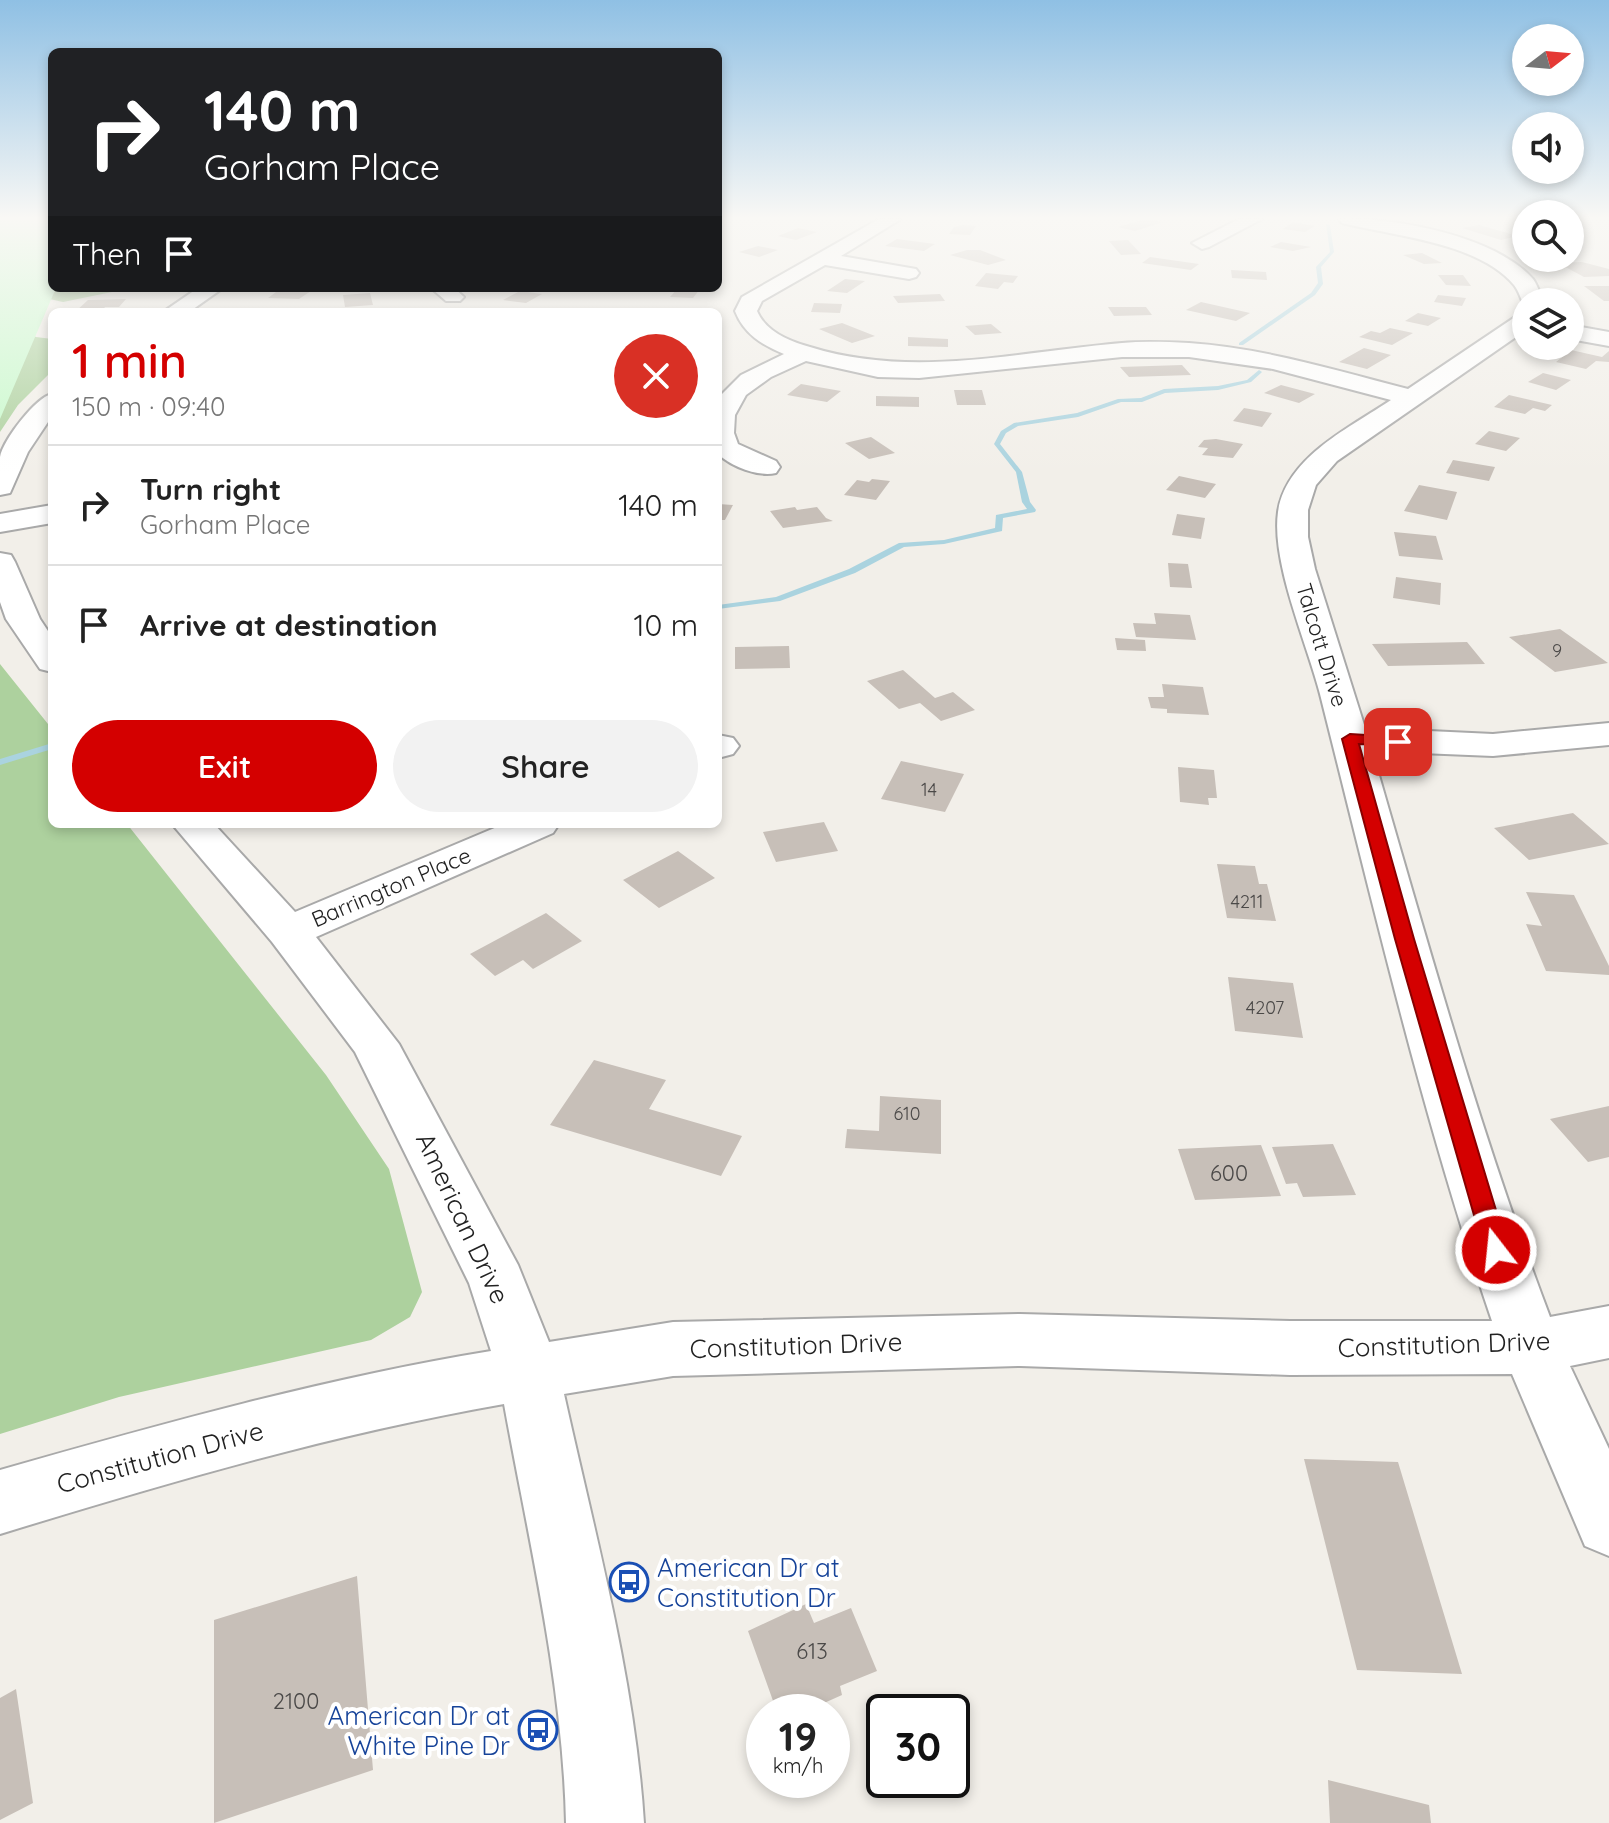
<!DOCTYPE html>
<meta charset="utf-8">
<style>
:root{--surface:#fff;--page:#f2f2f2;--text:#222;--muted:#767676;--line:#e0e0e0;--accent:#d40000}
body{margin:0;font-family:Quicksand,sans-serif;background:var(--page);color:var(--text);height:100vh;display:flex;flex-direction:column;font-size:30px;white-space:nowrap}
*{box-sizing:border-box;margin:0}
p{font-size:26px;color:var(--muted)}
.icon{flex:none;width:44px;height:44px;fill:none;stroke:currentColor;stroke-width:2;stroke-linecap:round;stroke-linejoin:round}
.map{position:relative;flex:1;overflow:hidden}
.drawer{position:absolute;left:48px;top:308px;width:674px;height:520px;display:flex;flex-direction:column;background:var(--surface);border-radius:12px;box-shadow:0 4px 12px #0003}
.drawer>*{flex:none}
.top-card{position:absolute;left:48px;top:48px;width:674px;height:244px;border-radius:12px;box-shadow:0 4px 12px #0003;background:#202124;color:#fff;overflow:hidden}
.needle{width:52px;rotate:74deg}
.tools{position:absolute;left:1512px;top:24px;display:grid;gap:16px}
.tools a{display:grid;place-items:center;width:72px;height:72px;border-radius:50%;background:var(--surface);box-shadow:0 4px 12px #0003;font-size:40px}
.speed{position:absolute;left:746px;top:1694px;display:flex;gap:16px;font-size:40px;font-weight:700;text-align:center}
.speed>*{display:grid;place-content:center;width:104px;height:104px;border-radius:50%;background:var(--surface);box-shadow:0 4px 12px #0003;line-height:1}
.speed small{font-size:20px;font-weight:400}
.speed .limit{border:4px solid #111;border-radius:12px;background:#fff;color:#111}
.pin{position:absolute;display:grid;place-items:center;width:68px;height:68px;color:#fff;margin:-34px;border-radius:16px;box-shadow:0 4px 12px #0006}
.me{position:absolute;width:88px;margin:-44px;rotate:344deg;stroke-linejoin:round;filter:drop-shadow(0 0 6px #0008)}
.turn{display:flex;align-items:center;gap:28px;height:168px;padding:0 24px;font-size:36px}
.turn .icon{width:104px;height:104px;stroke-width:2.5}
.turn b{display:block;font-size:56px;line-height:68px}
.then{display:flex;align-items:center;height:76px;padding:0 24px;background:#0003;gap:16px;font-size:30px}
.round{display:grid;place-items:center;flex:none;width:84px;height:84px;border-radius:42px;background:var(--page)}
.summary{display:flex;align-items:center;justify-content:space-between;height:136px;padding:0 24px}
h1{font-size:48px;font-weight:600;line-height:60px;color:var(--accent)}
.button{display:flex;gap:16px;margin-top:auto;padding:16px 24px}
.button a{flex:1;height:92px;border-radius:48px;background:var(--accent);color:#fff;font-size:32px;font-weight:600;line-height:92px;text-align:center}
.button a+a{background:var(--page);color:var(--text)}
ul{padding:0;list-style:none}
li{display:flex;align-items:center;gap:24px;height:120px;padding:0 24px;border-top:2px solid var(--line)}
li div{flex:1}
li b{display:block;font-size:30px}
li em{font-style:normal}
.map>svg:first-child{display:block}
.forest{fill:#add19e}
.park{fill:#c8facc}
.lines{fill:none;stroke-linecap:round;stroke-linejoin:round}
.stream{fill:#aad3df;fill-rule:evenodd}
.building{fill:#c7bfb8}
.minor-casing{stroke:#a9a9a9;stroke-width:4}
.minor{fill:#fff;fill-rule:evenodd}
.route{fill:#d40000;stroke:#8a0000;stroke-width:2}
.labels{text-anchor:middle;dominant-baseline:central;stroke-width:8;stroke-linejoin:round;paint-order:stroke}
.number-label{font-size:18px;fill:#4b4948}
.street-label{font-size:22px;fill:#222;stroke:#fff}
.near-number-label{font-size:22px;fill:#4b4948}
.near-street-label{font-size:26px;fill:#222;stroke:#fff}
.near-transit-label{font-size:26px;fill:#164399;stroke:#fff;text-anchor:start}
</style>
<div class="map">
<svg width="1609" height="1823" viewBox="0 0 1609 1823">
<rect width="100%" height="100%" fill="#f2efe9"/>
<!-- forest -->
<path class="forest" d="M 0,219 L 52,219 L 52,288 L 111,288 L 112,292 L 63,302 L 45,298 L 22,330 L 36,337 L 52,339 L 52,371 L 18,405 L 0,432 Z
M 0,664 L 52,729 L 52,824 L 127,824 L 326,1075 L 389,1169 L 422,1292 L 410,1317 L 371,1340 L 119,1397 L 0,1434 Z"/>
<!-- park -->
<path class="park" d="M 0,219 L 52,219 L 52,288 L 56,288 L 0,419 Z"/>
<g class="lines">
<!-- stream -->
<path class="stream" d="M 1326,224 L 1330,225 L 1334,252 L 1321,267 L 1323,284 L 1315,295 L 1243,345 L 1239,345 L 1239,343 L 1311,293 L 1318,283 L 1316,267 L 1330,252 Z
M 1259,370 L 1262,372 L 1261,373 L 1251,382 L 1218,390 L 1165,393 L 1142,402 L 1121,402 L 1078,417 L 1018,426 L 1006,433 L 1000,444 L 1022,472 L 1030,502 L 1036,510 L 1035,512 L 1003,518 L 1002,531 L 944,544 L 904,547 L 855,573 L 780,601 L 718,609 L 718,605 L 776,597 L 849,569 L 899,543 L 944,540 L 995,528 L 996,515 L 1027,509 L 1022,502 L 1016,472 L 994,444 L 1001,431 L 1014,423 L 1077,413 L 1118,399 L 1141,398 L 1164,389 L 1218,386 L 1247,380 Z
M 49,744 L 52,745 L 52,749 L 0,765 L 0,759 Z"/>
</g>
<!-- building -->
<path class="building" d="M 1145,219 L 1163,222 L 1135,231 L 1118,227 Z
M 1293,222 L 1315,226 L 1305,232 L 1283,229 Z
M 963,225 L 976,226 L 970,235 L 949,234 L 954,227 Z
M 1479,225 L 1518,236 L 1501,240 L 1462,228 Z
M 798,228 L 817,232 L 796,240 L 778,236 Z
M 897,239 L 935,244 L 924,251 L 885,246 Z
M 1128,240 L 1141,254 L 1121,255 L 1109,241 Z
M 1281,242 L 1311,247 L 1293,251 L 1270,247 Z
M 758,246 L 778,250 L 759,257 L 739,252 Z
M 967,250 L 980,250 L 1006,260 L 988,265 L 950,255 Z
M 1422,253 L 1442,263 L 1424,264 L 1403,255 Z
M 1150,257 L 1199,264 L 1191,270 L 1142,263 Z
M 1582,262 L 1609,269 L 1609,276 L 1584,277 L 1558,263 Z
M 1231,270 L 1266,272 L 1267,280 L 1232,278 Z
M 986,273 L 1018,276 L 1013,283 L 1004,282 L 998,289 L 975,286 Z
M 1438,275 L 1463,275 L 1471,286 L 1446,285 Z
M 845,279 L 865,281 L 847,293 L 827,291 Z
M 1584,286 L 1609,286 L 1609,301 L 1604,301 Z
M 678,288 L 682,288 L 700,289 L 693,298 L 670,297 Z
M 280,289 L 311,291 L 299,299 L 268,298 Z
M 520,291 L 542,294 L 526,303 L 503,300 Z
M 370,293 L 373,305 L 345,307 L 343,295 Z
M 940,294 L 945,301 L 898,303 L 893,296 Z
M 1438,295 L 1466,298 L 1462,306 L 1434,302 Z
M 126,299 L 119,307 L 105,307 L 101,312 L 75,312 L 88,300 Z
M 1201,302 L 1250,313 L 1236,321 L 1186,310 Z
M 814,303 L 842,304 L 840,313 L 811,312 Z
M 1108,307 L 1146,307 L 1152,315 L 1114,316 Z
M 1418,313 L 1441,318 L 1428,326 L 1405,321 Z
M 842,323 L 875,336 L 852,343 L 819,329 Z
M 991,324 L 1002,333 L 975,335 L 965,326 Z
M 1390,328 L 1413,333 L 1392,345 L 1359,337 L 1371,331 L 1380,333 Z
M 908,337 L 948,339 L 948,347 L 908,346 Z
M 1364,348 L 1391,355 L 1367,369 L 1339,362 Z
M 1571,350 L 1602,357 L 1609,351 L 1609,362 L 1596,361 L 1586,369 L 1556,362 Z
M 1182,365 L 1191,375 L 1129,377 L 1120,367 Z
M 1543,373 L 1571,380 L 1556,390 L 1528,382 Z
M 801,384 L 841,391 L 827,402 L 787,395 Z
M 1281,385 L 1315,394 L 1299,403 L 1264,393 Z
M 954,390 L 982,390 L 986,405 L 957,405 Z
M 1509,395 L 1552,405 L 1545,411 L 1533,408 L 1525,414 L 1494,407 Z
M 876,396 L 919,397 L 919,407 L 876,406 Z
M 1244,408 L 1272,413 L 1262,427 L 1233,421 Z
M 1489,431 L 1520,438 L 1506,451 L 1475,444 Z
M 871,437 L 895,453 L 869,459 L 845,443 Z
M 1216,439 L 1243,444 L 1233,458 L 1202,455 L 1208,448 L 1198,447 L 1204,440 Z
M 1453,460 L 1495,467 L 1489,481 L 1446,473 Z
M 1179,476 L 1216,484 L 1205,498 L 1166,490 Z
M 872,479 L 890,481 L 876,500 L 844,495 L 857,480 L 869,482 Z
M 1419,485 L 1457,492 L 1447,520 L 1404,511 Z
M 718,504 L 733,505 L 725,520 L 718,520 Z
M 795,507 L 797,510 L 817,507 L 826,518 L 833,521 L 783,528 L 770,511 Z
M 1177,514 L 1205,518 L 1201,539 L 1172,535 Z
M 1394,532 L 1436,536 L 1443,560 L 1399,556 Z
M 1168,563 L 1188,564 L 1192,588 L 1170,587 Z
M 1396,577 L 1441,583 L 1440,605 L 1393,598 Z
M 1154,613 L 1190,615 L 1196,640 L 1136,637 L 1133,623 L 1156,624 Z
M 1560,629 L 1608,663 L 1555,672 L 1509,637 Z
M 1115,638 L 1145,640 L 1146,651 L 1117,650 Z
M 1467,642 L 1485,664 L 1388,666 L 1372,644 Z
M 789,646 L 790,668 L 735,669 L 735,647 Z
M 903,670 L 935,698 L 953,692 L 975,710 L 941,721 L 920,703 L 899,709 L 867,681 Z
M 1162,684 L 1203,687 L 1209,715 L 1167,713 L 1167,709 L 1151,708 L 1148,697 L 1164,697 Z
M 901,761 L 964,774 L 945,812 L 881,799 Z
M 1178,767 L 1214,770 L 1217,798 L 1208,798 L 1209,805 L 1180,802 Z
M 1573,813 L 1609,844 L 1529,860 L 1494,828 Z
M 824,822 L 838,851 L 776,862 L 763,832 Z
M 678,851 L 715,878 L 659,908 L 623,880 Z
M 1217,864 L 1255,866 L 1259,884 L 1267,884 L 1276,921 L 1227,918 Z
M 1526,892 L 1574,895 L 1609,966 L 1609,975 L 1546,971 L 1526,924 L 1542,926 Z
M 546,913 L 582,941 L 533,969 L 523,960 L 495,976 L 470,954 Z
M 1228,977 L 1293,983 L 1303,1038 L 1235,1031 Z
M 594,1060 L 666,1080 L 649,1109 L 742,1136 L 721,1176 L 550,1125 Z
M 880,1096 L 941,1100 L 941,1154 L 845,1148 L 847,1129 L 879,1131 Z
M 1609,1106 L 1609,1157 L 1588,1162 L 1550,1119 Z
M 1333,1144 L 1356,1195 L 1303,1197 L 1297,1183 L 1286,1184 L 1272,1147 Z
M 1261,1145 L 1281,1196 L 1195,1200 L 1178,1149 Z
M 1304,1459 L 1398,1462 L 1462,1674 L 1357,1670 Z
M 357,1576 L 373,1770 L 214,1823 L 214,1620 Z
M 806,1604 L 814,1623 L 851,1608 L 877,1671 L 840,1686 L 842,1695 L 804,1712 L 777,1712 L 748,1631 Z
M 16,1689 L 33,1803 L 0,1820 L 0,1698 Z
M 1328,1780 L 1429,1805 L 1431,1823 L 1330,1823 Z"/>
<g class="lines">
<!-- minor casing -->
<g class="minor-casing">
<path id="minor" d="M 879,219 L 901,219 L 841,256 L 916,269 L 919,273 L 916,277 L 909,279 L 825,265 L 762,301 L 757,311 C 766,332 789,341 810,347 C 913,379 1017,352 1122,343 C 1144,341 1166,342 1189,343 C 1263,348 1335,370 1408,389 L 1518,315 L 1526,313 L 1526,330 L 1337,461 L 1316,485 L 1308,510 L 1308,537 L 1315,569 L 1365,728 L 1493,734 L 1609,723 L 1609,745 L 1493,756 L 1372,751 C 1427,941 1480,1133 1550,1317 L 1609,1306 L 1609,1358 L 1570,1366 L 1609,1449 L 1609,1556 L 1585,1546 L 1512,1374 L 1290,1375 L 1020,1366 L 673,1376 L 564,1394 C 595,1535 635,1679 644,1823 L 566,1823 C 563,1683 529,1542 504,1404 C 332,1434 166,1483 0,1534 L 0,1470 C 162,1424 325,1378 491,1351 L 469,1283 L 355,1052 L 272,942 L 172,824 L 214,824 L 295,912 L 504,824 L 559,824 L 553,833 L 316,937 L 399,1044 L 518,1265 L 549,1342 L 673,1322 L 1020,1314 L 1290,1321 L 1492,1321 C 1422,1116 1373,904 1320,694 C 1307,643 1271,563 1278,512 C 1286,457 1351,427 1391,400 L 1273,369 L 1189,357 L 1122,357 L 919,378 L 878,377 L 806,361 L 771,377 L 746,395 L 735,415 L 734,433 L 738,444 L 776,461 L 780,467 L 776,473 C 758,477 732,467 718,454 L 718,398 L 741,375 L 784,354 C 762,345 744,334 735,311 L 742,297 Z
M 1239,219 L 1262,219 L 1209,247 L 1202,249 L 1192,243 Z
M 1339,219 C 1394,217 1495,236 1533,279 C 1538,286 1540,295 1544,302 L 1526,302 L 1525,307 C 1521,300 1519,291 1514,285 C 1478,242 1393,236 1342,223 Z
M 198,288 L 223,288 L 189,312 L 163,312 Z
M 431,288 L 454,288 L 464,297 L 460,301 L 446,301 Z
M 1570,325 L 1609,332 L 1609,346 L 1570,339 Z
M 52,394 L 52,416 L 28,452 L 10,493 L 0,495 C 0,483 0,469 0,457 C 3,440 36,397 52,394 Z
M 52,505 L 52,523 L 0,532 L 0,514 Z
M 0,553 L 11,555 L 15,562 L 40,619 L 52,637 L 52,672 L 40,669 L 6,619 L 0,602 Z
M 718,735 L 733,738 L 739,746 L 733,754 L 718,758 Z"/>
</g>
<!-- minor -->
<use href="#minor" class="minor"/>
</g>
<!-- sky -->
<linearGradient id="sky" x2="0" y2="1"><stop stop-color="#8fc0e4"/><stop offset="0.46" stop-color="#f9f8f5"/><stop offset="1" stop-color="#f9f8f5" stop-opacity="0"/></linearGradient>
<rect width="1609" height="474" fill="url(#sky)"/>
<!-- route -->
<path class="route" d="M 1350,734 L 1398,737 L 1406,742 L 1398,746 L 1359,744 L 1414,939 L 1508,1250 L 1504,1257 L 1496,1259 L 1488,1257 L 1484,1250 L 1395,939 L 1342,739 Z"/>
<!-- icons -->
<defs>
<g id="bus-ring" transform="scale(2)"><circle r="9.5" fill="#fff" stroke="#1a4fb4" stroke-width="1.5"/><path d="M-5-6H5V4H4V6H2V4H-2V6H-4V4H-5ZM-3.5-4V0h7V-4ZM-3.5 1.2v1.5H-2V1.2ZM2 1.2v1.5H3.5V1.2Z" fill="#1a4fb4"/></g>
</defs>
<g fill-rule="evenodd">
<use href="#bus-ring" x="629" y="1582"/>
<use href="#bus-ring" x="538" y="1730"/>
</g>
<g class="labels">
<!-- number labels -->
<g class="number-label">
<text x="1557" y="650">9</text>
<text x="929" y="789">14</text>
<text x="1247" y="901">4211</text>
<text x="1265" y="1007">4207</text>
<text x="907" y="1113">610</text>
</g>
<!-- street labels -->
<g class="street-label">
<text transform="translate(1322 645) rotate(73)">Talcott Drive</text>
<text transform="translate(391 887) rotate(-23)">Barrington Place</text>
</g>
<!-- near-number labels -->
<g class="near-number-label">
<text x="1229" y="1173">600</text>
<text x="812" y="1651">613</text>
<text x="296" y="1701">2100</text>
</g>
<!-- near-street labels -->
<g class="near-street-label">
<text transform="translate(463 1218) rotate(65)">American Drive</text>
<text transform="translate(1444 1344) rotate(-2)">Constitution Drive</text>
<text transform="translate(796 1345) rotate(-2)">Constitution Drive</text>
<text transform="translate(160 1457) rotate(-15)">Constitution Drive</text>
</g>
<!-- near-transit labels -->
<g class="near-transit-label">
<text x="657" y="1567">American Dr at<tspan x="657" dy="30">Constitution Dr</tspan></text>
<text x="510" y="1715" text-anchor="end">American Dr at<tspan x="510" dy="30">White Pine Dr</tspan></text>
</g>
</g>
</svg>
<div class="tools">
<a><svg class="needle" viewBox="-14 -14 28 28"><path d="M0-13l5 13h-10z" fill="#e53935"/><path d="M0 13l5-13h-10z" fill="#767676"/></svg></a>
<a><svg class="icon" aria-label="sound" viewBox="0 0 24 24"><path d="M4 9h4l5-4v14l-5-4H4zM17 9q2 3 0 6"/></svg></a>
<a><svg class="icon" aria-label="search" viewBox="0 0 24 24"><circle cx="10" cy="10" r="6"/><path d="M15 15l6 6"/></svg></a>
<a><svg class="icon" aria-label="layers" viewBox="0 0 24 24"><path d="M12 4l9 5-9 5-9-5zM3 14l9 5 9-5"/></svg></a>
</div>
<div class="speed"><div>19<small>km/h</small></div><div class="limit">30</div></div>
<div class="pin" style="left:1398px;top:742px;background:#d93025"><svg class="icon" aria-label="arrive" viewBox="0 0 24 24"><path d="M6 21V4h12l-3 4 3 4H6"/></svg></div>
<svg class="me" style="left:1496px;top:1250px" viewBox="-20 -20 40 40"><circle r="17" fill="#d40000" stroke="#fff" stroke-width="3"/><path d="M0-11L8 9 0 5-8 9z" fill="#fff"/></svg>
<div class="top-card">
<div class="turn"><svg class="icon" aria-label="right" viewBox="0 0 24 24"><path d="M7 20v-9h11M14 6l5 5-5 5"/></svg><div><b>140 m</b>Gorham Place</div></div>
<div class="then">Then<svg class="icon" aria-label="arrive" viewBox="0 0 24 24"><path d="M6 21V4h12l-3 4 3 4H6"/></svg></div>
</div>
<section class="drawer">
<div class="summary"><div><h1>1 min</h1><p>150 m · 09:40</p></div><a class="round" style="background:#d93025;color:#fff"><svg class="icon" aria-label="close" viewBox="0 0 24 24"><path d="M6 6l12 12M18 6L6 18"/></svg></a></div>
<ul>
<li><svg class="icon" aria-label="right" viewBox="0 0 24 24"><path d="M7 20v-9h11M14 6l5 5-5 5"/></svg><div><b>Turn right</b><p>Gorham Place</p></div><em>140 m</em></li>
<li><svg class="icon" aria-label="arrive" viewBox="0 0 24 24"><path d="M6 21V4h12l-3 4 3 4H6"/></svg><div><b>Arrive at destination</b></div><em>10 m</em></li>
</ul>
<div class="button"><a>Exit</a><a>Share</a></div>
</section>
</div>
